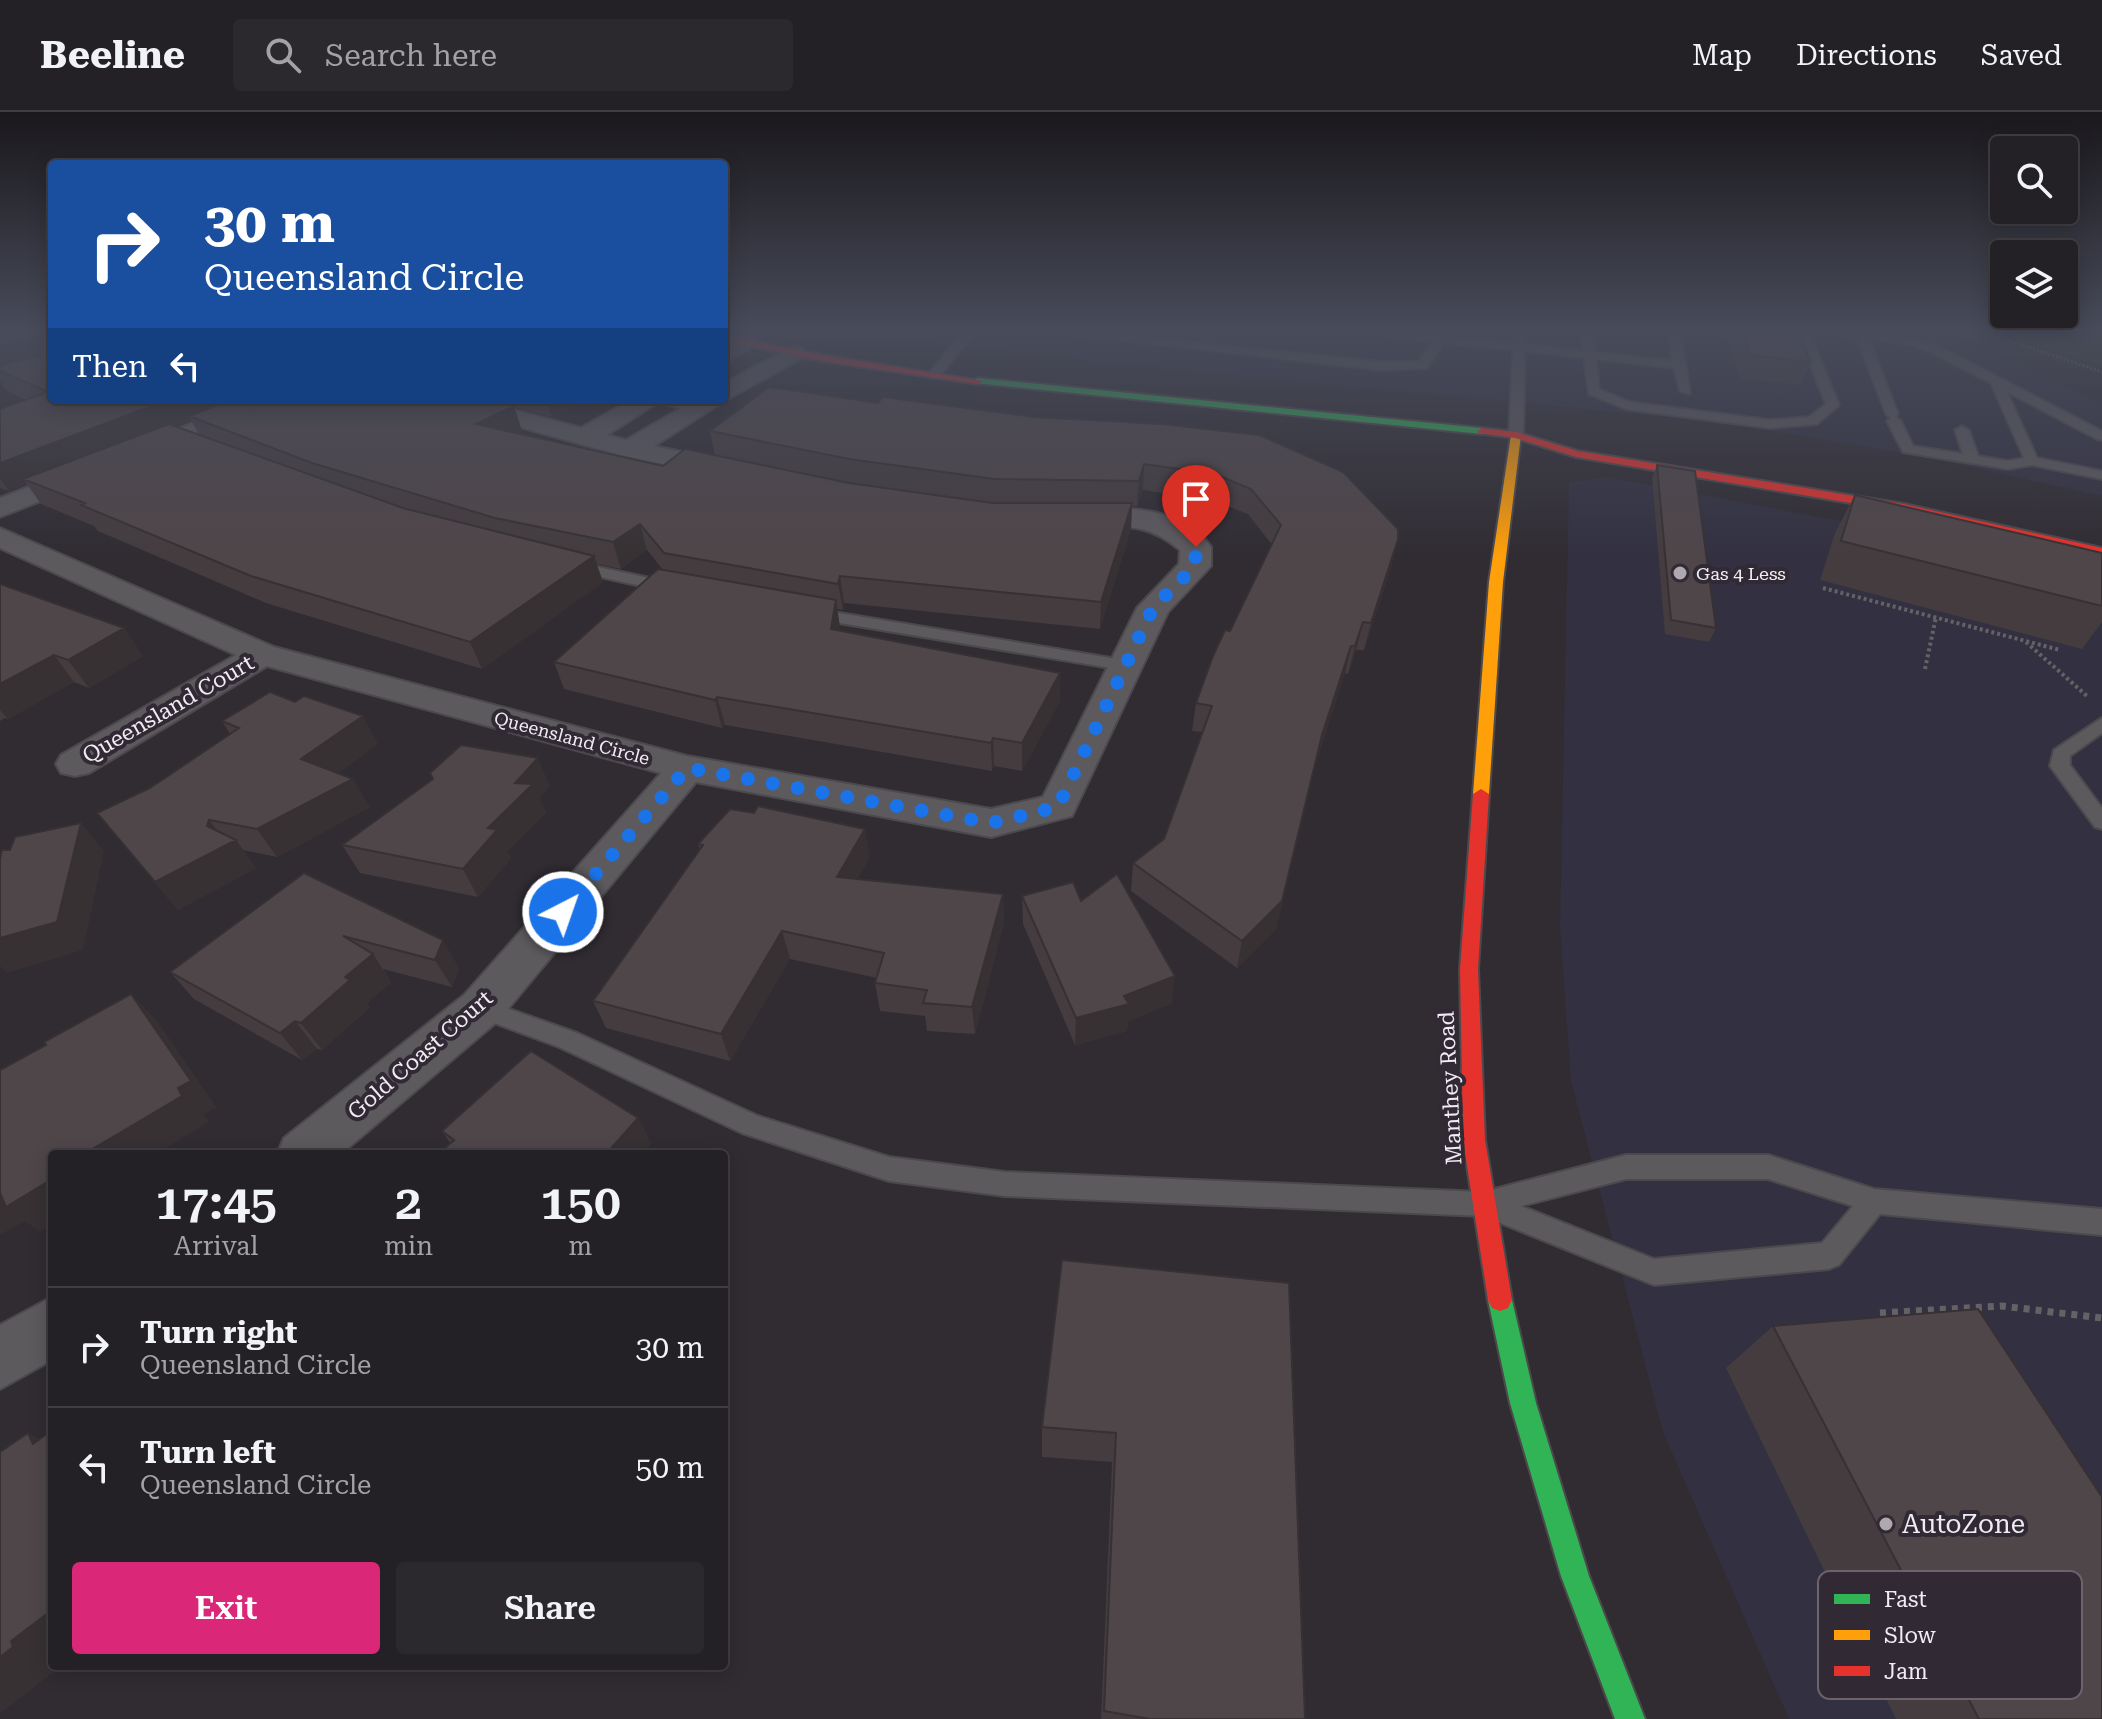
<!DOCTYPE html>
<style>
:root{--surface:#242126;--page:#2c292e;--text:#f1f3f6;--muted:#a3a3a7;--line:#413e43;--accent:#db2777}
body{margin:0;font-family:"Roboto Serif",serif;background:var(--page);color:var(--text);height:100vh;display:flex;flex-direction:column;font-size:30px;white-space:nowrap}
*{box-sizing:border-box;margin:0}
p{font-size:26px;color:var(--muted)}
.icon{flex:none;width:44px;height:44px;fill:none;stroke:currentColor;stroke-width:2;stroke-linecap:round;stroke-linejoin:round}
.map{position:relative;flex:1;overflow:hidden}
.details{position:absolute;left:48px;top:1038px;width:680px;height:520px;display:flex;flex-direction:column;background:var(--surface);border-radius:8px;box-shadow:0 4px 20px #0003,0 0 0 2px var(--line)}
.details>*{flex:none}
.hud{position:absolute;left:48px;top:48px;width:680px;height:244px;border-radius:8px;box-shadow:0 4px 20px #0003,0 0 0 2px var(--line);background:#1a4fa0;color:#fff;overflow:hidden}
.controls{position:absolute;left:1990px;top:24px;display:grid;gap:16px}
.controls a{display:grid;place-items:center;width:88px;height:88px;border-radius:8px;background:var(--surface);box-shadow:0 4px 20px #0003,0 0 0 2px var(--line);font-size:40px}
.pin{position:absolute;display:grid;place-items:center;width:68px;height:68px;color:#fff;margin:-82px -34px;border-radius:50% 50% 50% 0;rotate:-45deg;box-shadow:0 0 8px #0007}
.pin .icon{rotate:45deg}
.me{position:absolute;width:88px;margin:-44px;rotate:41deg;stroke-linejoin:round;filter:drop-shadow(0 0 6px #0008)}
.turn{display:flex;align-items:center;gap:28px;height:168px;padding:0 24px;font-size:36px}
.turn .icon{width:104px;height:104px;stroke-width:2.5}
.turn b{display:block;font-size:56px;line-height:68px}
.then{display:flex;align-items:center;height:76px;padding:0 24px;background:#0003;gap:16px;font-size:30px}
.eta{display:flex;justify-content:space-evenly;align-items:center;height:136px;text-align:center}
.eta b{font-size:48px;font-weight:600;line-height:56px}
.primary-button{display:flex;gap:16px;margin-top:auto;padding:16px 24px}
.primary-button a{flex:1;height:92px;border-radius:8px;background:var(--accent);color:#fff;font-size:32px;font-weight:600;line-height:92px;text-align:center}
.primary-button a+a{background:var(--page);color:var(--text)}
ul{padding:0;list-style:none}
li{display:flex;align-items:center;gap:24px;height:120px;padding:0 24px;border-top:2px solid var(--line)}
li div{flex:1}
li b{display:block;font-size:30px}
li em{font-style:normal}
header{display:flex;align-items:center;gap:48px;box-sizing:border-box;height:112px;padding:0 40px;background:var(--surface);border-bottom:2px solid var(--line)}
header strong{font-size:38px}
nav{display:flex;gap:44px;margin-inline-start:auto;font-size:28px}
.search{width:560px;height:72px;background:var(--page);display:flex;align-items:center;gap:20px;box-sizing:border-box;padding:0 28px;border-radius:8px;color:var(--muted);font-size:30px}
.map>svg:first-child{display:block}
.commercial{fill:#333141}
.green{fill:#303e24}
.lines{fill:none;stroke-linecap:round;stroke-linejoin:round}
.lane-casing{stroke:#4c494d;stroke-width:4}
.street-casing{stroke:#4c494d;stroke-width:4}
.fast-casing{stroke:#4c494d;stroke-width:4}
.slow-casing{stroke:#4c494d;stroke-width:4}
.jam-casing{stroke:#4c494d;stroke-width:4}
.path-far2{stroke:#656266;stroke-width:3;stroke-dasharray:2 2;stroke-linecap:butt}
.path-far1{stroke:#656266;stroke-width:4;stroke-dasharray:3 3;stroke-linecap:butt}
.path{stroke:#656266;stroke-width:7;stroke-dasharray:6 6;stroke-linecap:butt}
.lane{fill:#5d5a5e;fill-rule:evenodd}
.street{fill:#5d5a5e;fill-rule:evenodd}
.fast{fill:#30b455;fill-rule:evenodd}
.slow{fill:#ff9f0a;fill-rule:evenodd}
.jam{fill:#e5322d;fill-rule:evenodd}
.wall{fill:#443c3f;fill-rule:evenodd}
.shaded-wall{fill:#373133}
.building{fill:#4f4649;stroke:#373133;stroke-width:2}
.route{stroke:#1a73e8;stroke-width:14;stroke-dasharray:0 25.2}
.poi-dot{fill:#ada9af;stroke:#312a34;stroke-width:3}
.labels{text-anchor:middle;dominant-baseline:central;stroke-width:8;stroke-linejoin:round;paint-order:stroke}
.far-poi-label{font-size:18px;fill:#f1ecf3;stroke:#312a34;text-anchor:start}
.far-street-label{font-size:18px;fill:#f1ecf3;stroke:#312a34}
.street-label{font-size:22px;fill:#f1ecf3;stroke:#312a34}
.near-poi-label{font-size:26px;fill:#f1ecf3;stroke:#312a34;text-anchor:start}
.key{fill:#312a34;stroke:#6b646d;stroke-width:2}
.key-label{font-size:22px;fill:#f1ecf3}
</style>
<header>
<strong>Beeline</strong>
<div class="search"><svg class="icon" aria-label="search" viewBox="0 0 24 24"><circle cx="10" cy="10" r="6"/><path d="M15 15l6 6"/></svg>Search here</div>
<nav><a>Map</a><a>Directions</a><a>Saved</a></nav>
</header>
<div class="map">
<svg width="2102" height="1607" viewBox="0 0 2102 1607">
<rect width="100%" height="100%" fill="#302c32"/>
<!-- commercial -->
<path class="commercial" d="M 875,220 L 1920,220 L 1977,237 L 2102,290 L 2102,384 L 1920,344 L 1719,310 L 1177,258 L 936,232 Z
M 1607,365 L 1937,427 L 2102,469 L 2102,1607 L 1789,1607 L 1663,1320 L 1571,969 L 1560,817 L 1569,370 Z"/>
<!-- green -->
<path class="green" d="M 2002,220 L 2102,220 L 2102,254 Z"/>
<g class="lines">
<!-- lane casing -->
<g class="lane-casing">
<path id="lane" d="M 963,220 L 975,220 L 938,266 L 930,266 L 930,260 Z
M 1048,220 L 1089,220 L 1383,250 L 1419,249 L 1432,230 L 1367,220 L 1408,220 L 1513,231 L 1513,220 L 1523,220 L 1525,232 L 1583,239 L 1581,220 L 1593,220 L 1595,240 L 1672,249 L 1669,220 L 1681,220 L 1690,282 L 1680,279 L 1674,256 L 1596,247 L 1599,277 L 1629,290 L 1770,308 L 1809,305 L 1826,292 L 1797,220 L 1809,220 L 1839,293 L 1817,312 L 1770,316 L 1626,297 L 1589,282 L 1584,246 L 1525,239 L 1523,323 L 1516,327 L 1509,323 L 1513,238 L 1443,231 L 1427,256 L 1383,258 Z
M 1832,220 L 1910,226 L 1940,235 L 2102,319 L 2102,328 L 2097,327 L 2007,280 L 2037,346 L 2102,359 L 2102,367 L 2032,353 L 2008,357 L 1903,340 L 1887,309 L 1891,306 L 1886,302 L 1857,226 ZM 1869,227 L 1908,232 L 1932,241 L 1991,271 L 2024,346 L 2008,349 L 1978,344 L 1969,318 L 1962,314 L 1955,318 L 1963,342 L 1913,334 L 1901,309 L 1895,305 L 1898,302 Z
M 651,288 L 674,288 L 703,297 L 697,301 Z
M 570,449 L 673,471 L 681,476 L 673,481 L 564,457 L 562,454 Z
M 809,496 L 1123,548 L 1132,553 L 1123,558 L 803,505 L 801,501 Z
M 2102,606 L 2102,621 L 2070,644 L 2070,653 L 2102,696 L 2102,717 L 2095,715 L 2050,654 L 2054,638 Z
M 481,887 L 577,921 L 758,1004 L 889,1045 L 1005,1060 L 1483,1080 L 1626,1043 L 1768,1043 L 1874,1077 L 2102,1097 L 2102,1123 L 1880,1102 L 1839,1153 L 1829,1157 L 1654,1173 L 1483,1104 L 1005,1084 L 889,1069 L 742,1021 L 559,935 L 473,903 L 469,896 L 473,889 ZM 1626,1067 L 1768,1067 L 1853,1094 L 1822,1131 L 1654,1147 L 1521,1094 Z"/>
</g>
<!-- street casing -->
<g class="street-casing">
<path id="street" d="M 747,224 L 755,226 L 759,231 L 724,252 L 724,235 Z
M 794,234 L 802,236 L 806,241 L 802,246 L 726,288 L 654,334 L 740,352 L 744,358 L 740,364 L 730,366 L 620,343 L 441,293 L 437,288 L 479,288 L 581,316 L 630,288 L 662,288 L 607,323 L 626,328 L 695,288 L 724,288 L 724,271 Z
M 252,288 L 288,288 L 284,293 L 0,405 L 0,386 Z
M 1071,396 C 1118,396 1181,391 1211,435 L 1211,454 L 1168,500 L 1072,704 L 991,725 L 696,670 L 498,909 L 341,1042 L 277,1042 L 284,1026 L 464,883 L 661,661 L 267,554 L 89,661 L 75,664 L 61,661 L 56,652 L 61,643 L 236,543 L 0,436 L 0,416 L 274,535 L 687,644 L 991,697 L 1043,685 L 1137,496 L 1179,452 L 1180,438 C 1135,400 1109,423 1061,411 L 1056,405 L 1061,399 Z
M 52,1185 L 52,1248 L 0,1277 L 0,1213 Z"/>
</g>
<!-- fast casing -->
<g class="fast-casing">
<path id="fast" d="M 978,266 L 1482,316 L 1487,319 L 1482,322 L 974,271 L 973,269 Z
M 1500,1177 L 1508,1180 L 1512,1188 L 1536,1291 L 1589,1464 L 1645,1607 L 1615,1607 L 1561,1464 L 1510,1291 L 1488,1188 L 1492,1180 Z"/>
</g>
<!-- slow casing -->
<g class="slow-casing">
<path id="slow" d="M 1516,320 L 1521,323 L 1503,470 L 1489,682 L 1481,687 L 1473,682 L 1489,470 L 1511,323 Z"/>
</g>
<!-- jam casing -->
<g class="jam-casing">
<path id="jam" d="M 724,223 L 822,243 L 983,269 L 978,272 L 822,249 L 724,229 Z
M 1482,316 L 1516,320 L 1578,339 L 1904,392 L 2102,436 L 2102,444 L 1904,400 L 1576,345 L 1515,326 L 1478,321 L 1477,319 Z
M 1481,677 L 1489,682 L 1478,857 L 1485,1028 L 1512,1188 L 1508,1196 L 1500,1199 L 1492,1196 L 1488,1188 L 1463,1028 L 1460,857 L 1473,682 Z"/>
</g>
<!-- path-far2 -->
<path class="path-far2" d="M 1984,220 L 2102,260"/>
<!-- path-far1 -->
<path class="path-far1" d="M 1823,476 L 2060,538
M 2026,530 L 2087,584
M 1925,557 L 1936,505"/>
<!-- path -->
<path class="path" d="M 1880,1201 L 2002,1194 L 2102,1206"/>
<!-- lane -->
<use href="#lane" class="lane"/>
<!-- street -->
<use href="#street" class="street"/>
<!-- fast -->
<use href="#fast" class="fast"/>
<!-- slow -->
<use href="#slow" class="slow"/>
<!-- jam -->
<use href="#jam" class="jam"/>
</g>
<!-- wall -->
<path class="wall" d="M 0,220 L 52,220 L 52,288 L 587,288 L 551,305 L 514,295 L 522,319 L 518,321 L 663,354 L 715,343 L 710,319 L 878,291 L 1034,305 L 1162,312 L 1392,453 L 1364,538 L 1356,538 L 1348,562 L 1345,561 L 1316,651 L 1276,817 L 1237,856 L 1131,779 L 1133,751 L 1164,727 L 1202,620 L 1192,619 L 1196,591 L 1272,433 L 1248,402 L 1212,388 L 1143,378 L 1137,394 L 1132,394 L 1131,417 L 1100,517 L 844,491 L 843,498 L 837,497 L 840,518 L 1060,561 L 1060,589 L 1022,659 L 994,654 L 992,659 L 725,613 L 722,616 L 564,577 L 554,550 L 663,458 L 647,438 L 621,457 L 596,452 L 603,470 L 482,557 L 266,491 L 98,419 L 94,414 L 41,392 L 27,372 L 9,379 L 0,376 L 0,297 L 26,288 L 7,279 L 0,269 ZM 191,308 L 199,323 L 176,314 Z
M 1728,220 L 1798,220 L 1811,250 L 1800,273 L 1740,267 L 1726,223 Z
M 1657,353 L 1716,516 L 1709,530 L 1665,522 L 1652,366 Z
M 1855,383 L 2102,441 L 2102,510 L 2082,537 L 1820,468 L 1835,421 Z
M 0,472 L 124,516 L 143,544 L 89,576 L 74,570 L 8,607 L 5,606 L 0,609 Z
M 222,609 L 378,632 L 338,661 L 370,695 L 277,745 L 243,738 L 256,756 L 178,798 L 97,701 L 150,676 L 230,622 Z
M 550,674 L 539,686 L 546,700 L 507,739 L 511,746 L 478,785 L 360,761 L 342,733 Z
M 698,732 L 870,745 L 857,767 L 1003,782 L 1004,810 L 975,922 L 927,919 L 925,904 L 880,899 L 875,871 L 877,866 L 790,847 L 730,949 L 606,916 L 593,889 L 700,738 Z
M 304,761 L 459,856 L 452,875 L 383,857 L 391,870 L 367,891 L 370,895 L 322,938 L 317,937 L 302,948 L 194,887 L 170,860 Z
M 1022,784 L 1172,891 L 1128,909 L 1127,919 L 1075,933 L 1023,812 Z
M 638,1006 L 651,1032 L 450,1031 L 442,1019 Z
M 1062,1148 L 1305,1607 L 1101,1607 L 1112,1350 L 1042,1345 L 1042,1315 Z
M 1773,1214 L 2102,1607 L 1896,1607 L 1726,1256 Z"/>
<!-- shaded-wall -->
<path class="shaded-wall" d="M 40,224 L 52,244 L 0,260 L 0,233 Z
M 168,288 L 244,288 L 189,304 L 191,308 L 32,370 L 23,367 L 27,372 L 9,379 L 0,367 L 0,351 Z
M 546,288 L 587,288 L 551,305 Z
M 514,294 L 522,319 L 485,336 L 476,312 Z
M 1144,352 L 1143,378 L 1137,394 L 1139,369 Z
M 1132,391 L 1131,417 L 1100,517 L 1101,490 Z
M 640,412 L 647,438 L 621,457 L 613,430 Z
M 1398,427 L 1392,453 L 1364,538 L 1371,511 Z
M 594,444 L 603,470 L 482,557 L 470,530 Z
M 840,464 L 844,491 L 843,498 L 838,472 Z
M 836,488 L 840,515 L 836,544 L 831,517 Z
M 1363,510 L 1356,538 L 1348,562 L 1355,534 Z
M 124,516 L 143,544 L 89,576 L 68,548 Z
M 1351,534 L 1345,561 L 1316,651 L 1276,817 L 1237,856 L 1242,829 L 1322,623 Z
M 54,543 L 74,570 L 8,607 L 0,598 L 0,572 Z
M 1060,561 L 1060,589 L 1022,659 L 1022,631 Z
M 717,585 L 725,613 L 722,616 L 715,588 Z
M 363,604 L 378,632 L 318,675 L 301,647 Z
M 993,626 L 994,654 L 992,659 L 991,631 Z
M 538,646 L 550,674 L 539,686 L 546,700 L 507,739 L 511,746 L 478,785 L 463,757 L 515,671 Z
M 353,667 L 370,695 L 277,745 L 257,717 Z
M 209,708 L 227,732 L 236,728 L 256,756 L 178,798 L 155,770 L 207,714 Z
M 81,711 L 104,739 L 83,838 L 7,861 L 0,854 L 0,826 Z
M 865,717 L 870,745 L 843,793 L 837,765 Z
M 1003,782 L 1004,810 L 975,922 L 972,895 Z
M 782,819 L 790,847 L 730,949 L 721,922 Z
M 443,828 L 459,856 L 452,875 L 435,848 Z
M 373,842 L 391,870 L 367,891 L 370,895 L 322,938 L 301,911 L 345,865 Z
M 1175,864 L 1172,891 L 1128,909 L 1127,919 L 1075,933 L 1076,906 L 1124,884 Z
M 131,882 L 157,909 L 217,996 L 204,1002 L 209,1010 L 156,1042 L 84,1042 Z
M 295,909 L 317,937 L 302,948 L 280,921 Z
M 638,1006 L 651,1032 L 642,1042 L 606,1042 Z
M 52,1067 L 52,1112 L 40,1120 L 25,1109 L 0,1123 L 0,1080 Z
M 28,1321 L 52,1333 L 33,1332 Z
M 52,1498 L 52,1554 L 61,1554 L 0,1602 L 0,1545 L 11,1529 Z"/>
<!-- building -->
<path class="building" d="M 0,220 L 52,220 L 52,288 L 168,288 L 0,351 L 0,297 L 48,280 L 0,259 L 0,253 L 40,243 L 40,224 L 0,233 Z
M 1742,220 L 1798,220 L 1811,250 L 1750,243 Z
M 769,275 L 878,291 L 883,285 L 1034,305 L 1162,312 L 1259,323 L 1343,360 L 1398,417 L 1398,427 L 1371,511 L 1363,510 L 1355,534 L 1351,534 L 1322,623 L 1282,789 L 1242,829 L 1133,751 L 1164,727 L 1212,594 L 1196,591 L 1213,544 L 1225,518 L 1230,519 L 1281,413 L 1251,377 L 1215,362 L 1144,352 L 1139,369 L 994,367 L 849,347 L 710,319 Z
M 231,288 L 491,288 L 514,294 L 476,312 L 663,354 L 685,337 L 849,371 L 992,391 L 1132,391 L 1101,490 L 840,464 L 838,472 L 664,441 L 640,412 L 613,430 L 495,406 L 312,351 L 189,304 Z
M 169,312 L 403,396 L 594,444 L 470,530 L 251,464 L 81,393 L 85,391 L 23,367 Z
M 1657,353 L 1695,359 L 1716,516 L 1671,508 Z
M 1855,383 L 2102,441 L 2102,494 L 1841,429 Z
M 658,457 L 836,488 L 831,517 L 1060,561 L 1022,631 L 993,626 L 991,631 L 717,585 L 715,588 L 554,550 Z
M 0,472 L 124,516 L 68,548 L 54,543 L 0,572 Z
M 270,580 L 295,590 L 304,584 L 363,604 L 301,647 L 353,667 L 257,717 L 209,708 L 207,714 L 236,728 L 155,770 L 97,701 L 150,676 L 239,616 L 222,609 Z
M 461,633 L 538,646 L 515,671 L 533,672 L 488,716 L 497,718 L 463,757 L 342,733 L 433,667 L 430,661 Z
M 758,694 L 865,717 L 837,765 L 1003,782 L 972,895 L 923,891 L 927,878 L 875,871 L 884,841 L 782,819 L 721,922 L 593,889 L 703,733 L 698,732 L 730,697 L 754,701 Z
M 81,711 L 57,810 L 0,826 L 0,747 L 2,738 L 10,738 L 15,725 Z
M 304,761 L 443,828 L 435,848 L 343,824 L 373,842 L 345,865 L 350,868 L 301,911 L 295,909 L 280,921 L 170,860 Z
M 1117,762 L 1175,864 L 1124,884 L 1129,892 L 1076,906 L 1022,784 L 1073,770 L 1081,789 Z
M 131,882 L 191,969 L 178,976 L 182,984 L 84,1042 L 52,1042 L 52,1067 L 6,1095 L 0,1081 L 0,958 L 46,933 L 44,930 Z
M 531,939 L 638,1006 L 606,1042 L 438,1042 L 454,1028 L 442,1019 Z
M 1062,1148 L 1289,1171 L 1305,1607 L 1150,1607 L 1104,1599 L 1116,1321 L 1042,1315 Z
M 1978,1197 L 2102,1385 L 2102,1607 L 1979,1607 L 1773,1214 Z
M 52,1318 L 52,1498 L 11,1529 L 13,1535 L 0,1545 L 0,1340 L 28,1321 L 33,1332 Z"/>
<!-- sky -->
<linearGradient id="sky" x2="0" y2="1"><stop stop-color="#1a181c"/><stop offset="0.49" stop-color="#484b5a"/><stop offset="1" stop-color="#484b5a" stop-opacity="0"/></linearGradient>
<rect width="2102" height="445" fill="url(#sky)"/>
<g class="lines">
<!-- route -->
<path class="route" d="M 563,800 L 687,656 L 991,711 L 1058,695 L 1153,496 L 1195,454 L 1196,435"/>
</g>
<!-- markers -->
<g class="poi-dot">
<circle cx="1680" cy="461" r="8"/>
<circle cx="1886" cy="1412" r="8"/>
</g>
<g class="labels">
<!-- far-poi labels -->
<g class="far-poi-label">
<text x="1696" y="461">Gas 4 Less</text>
</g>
<!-- far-street labels -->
<g class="far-street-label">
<text transform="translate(572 626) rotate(15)">Queensland Circle</text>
</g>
<!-- street labels -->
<g class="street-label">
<text transform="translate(168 597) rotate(-30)">Queensland Court</text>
<text transform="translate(420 943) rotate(-41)">Gold Coast Court</text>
<text transform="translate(1450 976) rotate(-93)">Manthey Road</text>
</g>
<!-- near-poi labels -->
<g class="near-poi-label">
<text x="1902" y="1412">AutoZone</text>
</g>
</g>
<!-- legend -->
<rect x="1818" y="1459" width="264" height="128" rx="12" class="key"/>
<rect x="1834" y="1482" width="36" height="10" fill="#30b455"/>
<rect x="1834" y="1518" width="36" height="10" fill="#ff9f0a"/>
<rect x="1834" y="1554" width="36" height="10" fill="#e5322d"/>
<g class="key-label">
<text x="1884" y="1495">Fast</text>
<text x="1884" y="1531">Slow</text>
<text x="1884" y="1567">Jam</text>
</g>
</svg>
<div class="controls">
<a><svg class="icon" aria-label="search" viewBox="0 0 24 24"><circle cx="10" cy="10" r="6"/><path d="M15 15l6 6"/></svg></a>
<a><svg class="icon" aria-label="layers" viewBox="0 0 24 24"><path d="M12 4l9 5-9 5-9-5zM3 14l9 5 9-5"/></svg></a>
</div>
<div class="pin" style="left:1196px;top:435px;background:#d93025"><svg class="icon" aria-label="arrive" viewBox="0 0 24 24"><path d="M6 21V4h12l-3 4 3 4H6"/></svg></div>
<svg class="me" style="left:563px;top:800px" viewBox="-20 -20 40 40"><circle r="17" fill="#1a73e8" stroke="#fff" stroke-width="3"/><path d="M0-11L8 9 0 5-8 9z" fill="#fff"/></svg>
<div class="hud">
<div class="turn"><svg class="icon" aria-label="right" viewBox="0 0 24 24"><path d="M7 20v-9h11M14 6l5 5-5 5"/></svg><div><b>30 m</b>Queensland Circle</div></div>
<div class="then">Then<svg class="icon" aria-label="left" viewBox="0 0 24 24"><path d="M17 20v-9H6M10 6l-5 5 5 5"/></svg></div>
</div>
<section class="details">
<div class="eta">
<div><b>17:45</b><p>Arrival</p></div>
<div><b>2</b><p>min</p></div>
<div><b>150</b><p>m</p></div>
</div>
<ul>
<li><svg class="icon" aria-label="right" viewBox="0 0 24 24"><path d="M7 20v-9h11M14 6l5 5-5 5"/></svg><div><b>Turn right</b><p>Queensland Circle</p></div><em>30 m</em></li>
<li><svg class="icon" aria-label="left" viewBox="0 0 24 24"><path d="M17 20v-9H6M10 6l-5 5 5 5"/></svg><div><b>Turn left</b><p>Queensland Circle</p></div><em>50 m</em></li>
</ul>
<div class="primary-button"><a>Exit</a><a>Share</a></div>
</section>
</div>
